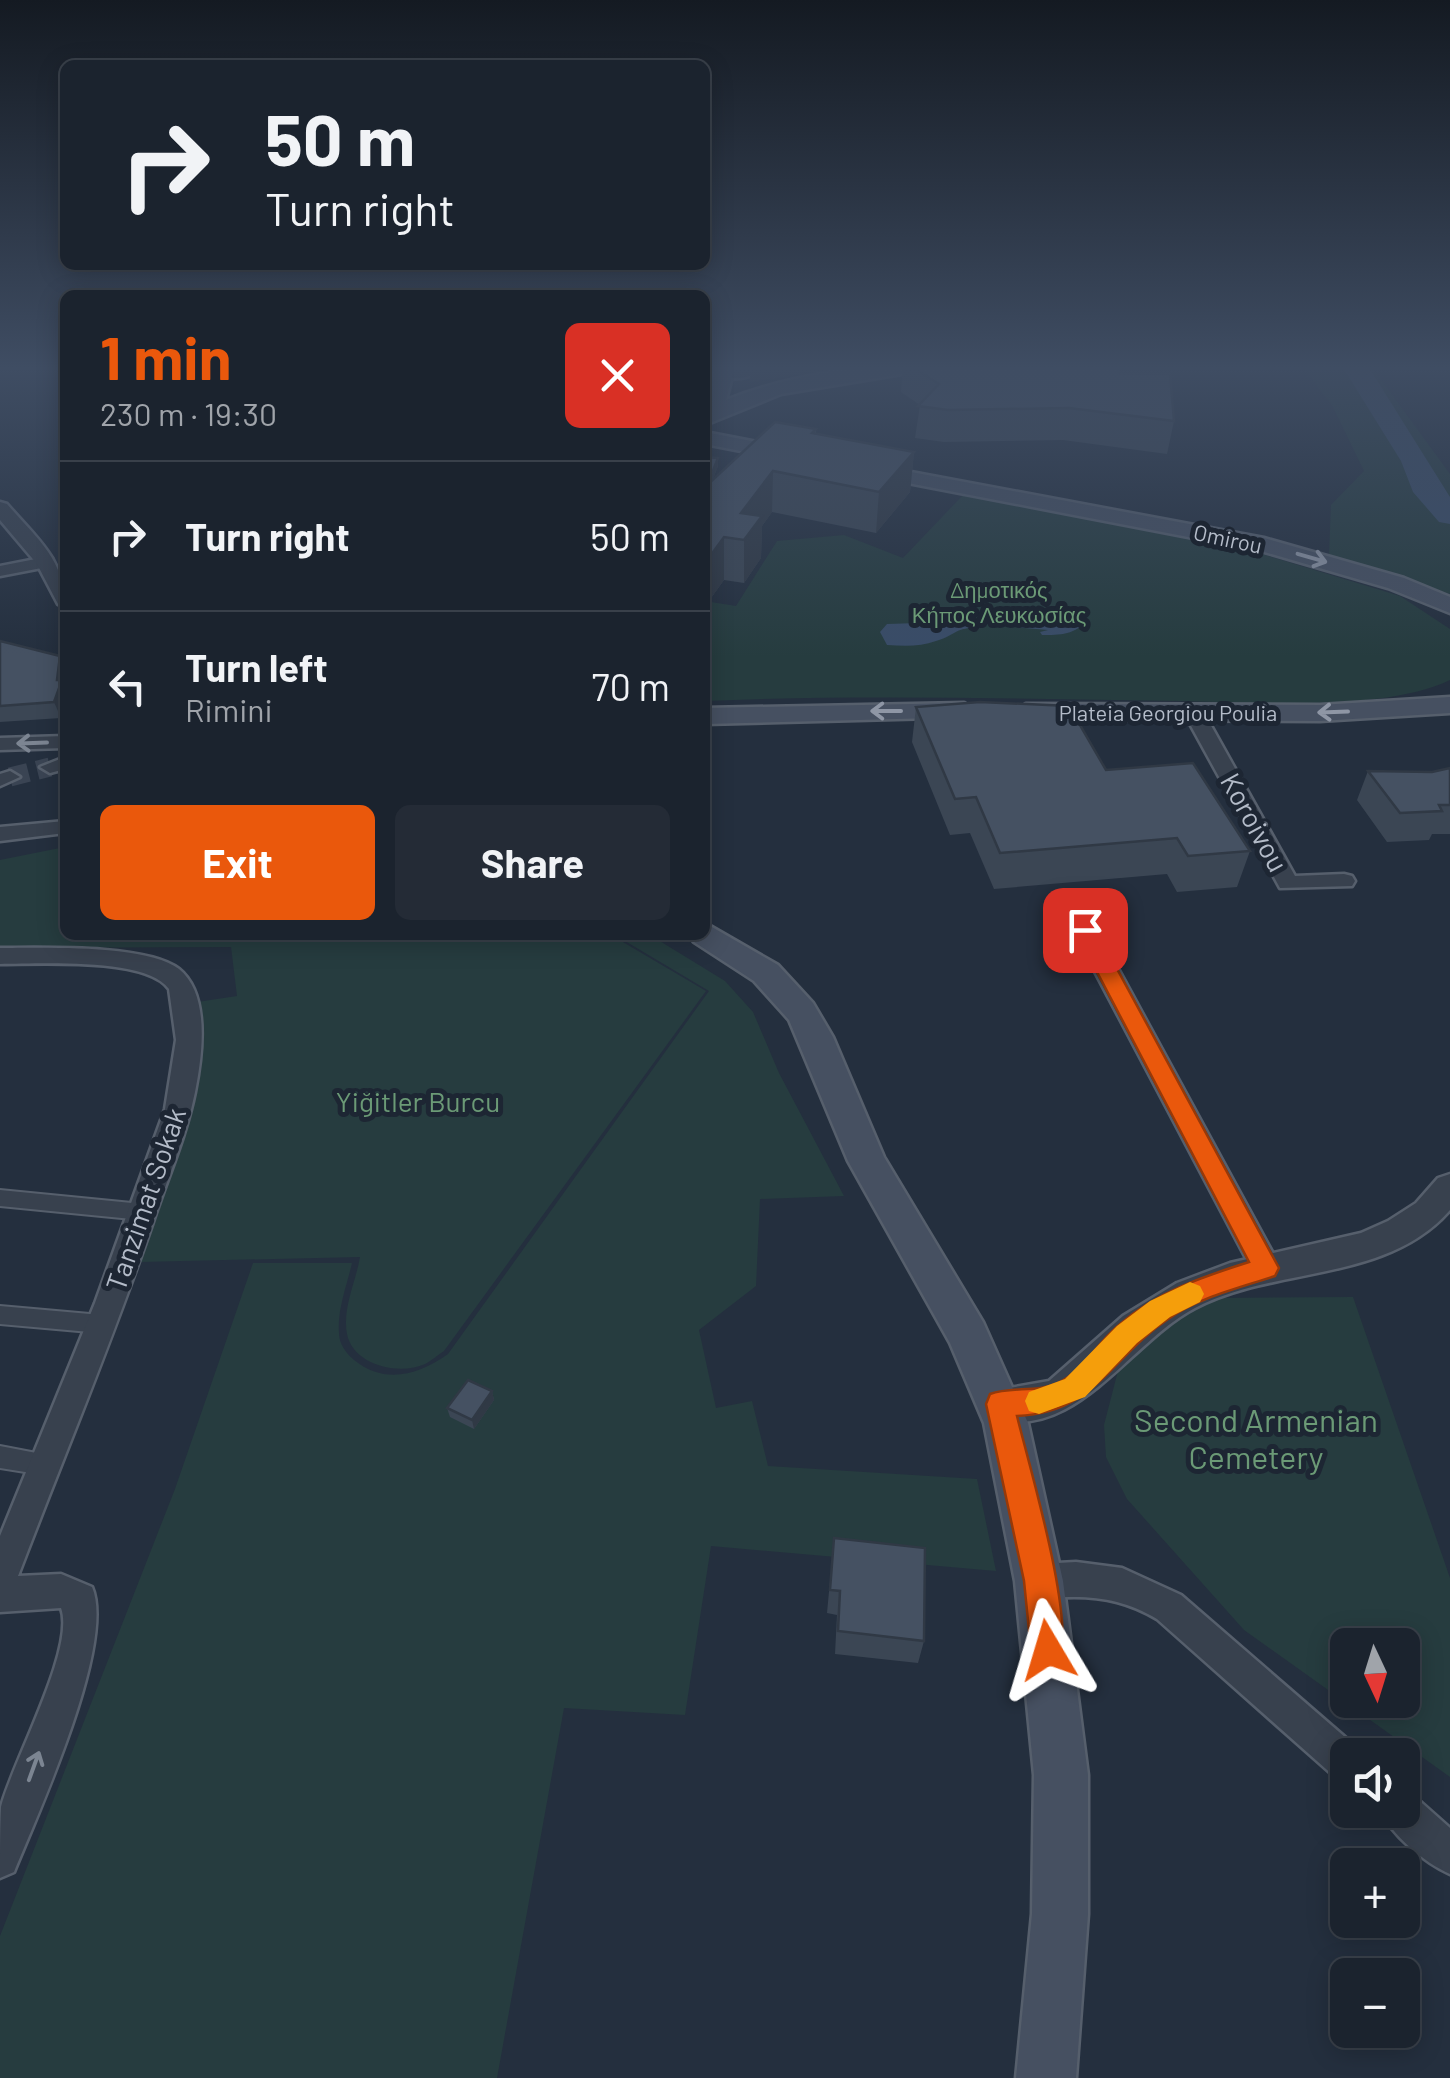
<!DOCTYPE html>
<meta charset="utf-8">
<style>
:root{--surface:#1b232e;--page:#242b36;--text:#f1f3f6;--muted:#a0a4aa;--line:#39404a;--accent:#ea580c}
body{margin:0;font-family:Barlow,sans-serif;background:var(--page);color:var(--text);height:100vh;display:flex;flex-direction:column;font-size:38px;white-space:nowrap}
*{box-sizing:border-box;margin:0}
p{font-size:32px;color:var(--muted)}
.icon{flex:none;width:55px;height:55px;fill:none;stroke:currentColor;stroke-width:2;stroke-linecap:round;stroke-linejoin:round}
.map{position:relative;flex:1;overflow:hidden}
.side{position:absolute;left:60px;top:290px;width:650px;height:650px;display:flex;flex-direction:column;background:var(--surface);border-radius:15px;box-shadow:0 5px 25px #0003,0 0 0 2px var(--line)}
.side>*{flex:none}
.hud{position:absolute;left:60px;top:60px;width:650px;height:210px;border-radius:15px;box-shadow:0 5px 25px #0003,0 0 0 2px var(--line);background:#1b232e;color:var(--text);overflow:hidden}
.needle{width:65px;rotate:176deg}
.controls{position:absolute;left:1330px;top:1628px;display:grid;gap:20px}
.controls a{display:grid;place-items:center;width:90px;height:90px;border-radius:15px;background:var(--surface);box-shadow:0 5px 25px #0003,0 0 0 2px var(--line);font-size:50px}
.pin{position:absolute;display:grid;place-items:center;width:85px;height:85px;color:#fff;margin:-42px;border-radius:20px;box-shadow:0 5px 15px #0006}
.me{position:absolute;width:110px;margin:-55px;rotate:353deg;stroke-linejoin:round;filter:drop-shadow(0 0 8px #0008)}
.turn{display:flex;align-items:center;gap:35px;height:210px;padding:0 40px;font-size:45px}
.turn .icon{width:130px;height:130px;stroke-width:2.5}
.turn b{display:block;font-size:70px;line-height:85px}
.round{display:grid;place-items:center;flex:none;width:105px;height:105px;border-radius:15px;background:var(--page)}
.head{display:flex;align-items:center;justify-content:space-between;height:170px;padding:0 40px}
h1{font-size:60px;font-weight:700;line-height:75px;color:var(--accent)}
.cta{display:flex;gap:20px;margin-top:auto;padding:20px 40px}
.cta a{flex:1;height:115px;border-radius:15px;background:var(--accent);color:#fff;font-size:40px;font-weight:700;line-height:115px;text-align:center}
.cta a+a{background:var(--page);color:var(--text)}
ul{padding:0;list-style:none}
li{display:flex;align-items:center;gap:30px;height:150px;padding:0 40px;border-top:2px solid var(--line)}
li div{flex:1}
li b{display:block;font-size:38px}
li em{font-style:normal}
.map>svg:first-child{display:block}
.green{fill:#263c3f;fill-rule:evenodd}
.water{fill:#394c67}
.lines{fill:none;stroke-linecap:round;stroke-linejoin:round}
.river{fill:#394c67;fill-rule:evenodd}
.minor-tunnel{stroke:#3a4453;stroke-width:19;stroke-dasharray:19 9;stroke-linecap:butt}
.pedestrian-casing{stroke:#565f6c;stroke-width:4}
.minor-casing{stroke:#565f6c;stroke-width:5}
.tertiary-casing{stroke:#565f6c;stroke-width:5}
.secondary-casing{stroke:#565f6c;stroke-width:5}
.pedestrian{fill:#38414e;fill-rule:evenodd}
.minor{fill:#38414e;fill-rule:evenodd}
.tertiary{fill:#38414e;fill-rule:evenodd}
.secondary{fill:#465061;fill-rule:evenodd}
.wall{fill:#3b4654}
.shaded-wall{fill:#303945}
.building{fill:#455162;stroke:#303945;stroke-width:2.5}
.oneway{stroke:#8e96a5}
.oneway2{stroke:#7c8592}
.route{fill:#ea580c;stroke:#983908;stroke-width:2.5}
.slow{fill:#f59e0b}
.labels{text-anchor:middle;dominant-baseline:central;stroke-width:10;stroke-linejoin:round;paint-order:stroke}
.far-street-label{font-size:22px;fill:#b4bcc9;stroke:#1d2633}
.far-park-label{font-size:22px;fill:#6b9a76;stroke:#1d2633}
.street-label{font-size:28px;fill:#b4bcc9;stroke:#1d2633}
.park-label{font-size:28px;fill:#6b9a76;stroke:#1d2633}
.near-park-label{font-size:32px;fill:#6b9a76;stroke:#1d2633}
</style>
<div class="map">
<svg width="1450" height="2078" viewBox="0 0 1450 2078">
<rect width="100%" height="100%" fill="#242f3e"/>
<!-- green -->
<path class="green" d="M 1302,366 L 1371,366 L 1450,474 L 1450,594 L 1329,555 L 1331,505 L 1364,471 L 1333,407 Z
M 963,495 L 1242,548 L 1400,596 L 1450,629 L 1450,680 C 1384,712 1254,702 1178,701 C 1020,699 863,694 705,701 L 705,601 L 736,606 L 777,541 L 844,535 L 903,558 Z
M 65,847 L 65,935 L 611,935 L 706,991 L 444,1351 C 438,1355 431,1361 425,1364 C 399,1376 353,1365 347,1334 C 342,1309 356,1281 360,1257 L 140,1262 L 158,1215 L 195,1078 L 184,1004 L 237,996 L 231,947 L 0,948 L 0,860 Z
M 615,935 L 650,935 L 725,981 L 753,1012 L 779,1073 L 844,1196 L 760,1199 L 756,1286 L 699,1330 L 716,1408 L 752,1401 L 768,1466 L 977,1479 L 996,1571 L 711,1546 L 685,1715 L 564,1708 L 497,2078 L 0,2078 L 0,1936 L 175,1489 L 253,1263 L 352,1263 C 347,1285 337,1310 339,1333 C 339,1344 346,1353 354,1360 C 385,1385 418,1375 448,1354 L 709,991 Z
M 1353,1297 L 1450,1578 L 1450,1777 L 1244,1630 L 1127,1499 L 1106,1457 L 1104,1425 L 1119,1367 L 1157,1327 L 1217,1298 ZM 1348,1645 L 1402,1645 L 1402,1700 L 1348,1700 Z"/>
<!-- water -->
<path class="water" d="M 1054,610 L 1087,619 C 1077,635 1059,635 1042,635 L 1040,632 L 1048,630 L 1003,626 L 1001,622 Z
M 980,621 L 982,627 C 952,628 959,634 936,641 C 920,647 904,646 887,645 L 880,632 L 887,624 Z"/>
<g class="lines">
<!-- river -->
<path class="river" d="M 1342,366 L 1368,366 L 1450,497 L 1450,524 L 1439,522 L 1413,492 L 1401,461 Z"/>
<!-- minor-tunnel -->
<path class="minor-tunnel" d="M 10,777 L 50,767"/>
<!-- pedestrian casing -->
<g class="pedestrian-casing">
<path id="pedestrian" d="M 0,1190 L 142,1204 L 149,1206 L 152,1212 L 149,1218 L 142,1220 L 0,1206 Z
M 0,1306 L 101,1315 L 108,1318 L 112,1324 L 108,1330 L 101,1333 L 0,1324 Z
M 0,1446 L 52,1456 L 55,1464 L 52,1472 L 44,1475 L 0,1468 Z"/>
</g>
<!-- minor casing -->
<g class="minor-casing">
<path id="minor" d="M 753,366 L 770,366 C 756,377 732,383 716,374 Z
M 46,557 L 52,558 L 52,566 L 0,576 L 0,566 Z
M 1194,707 L 1204,713 L 1295,876 L 1344,874 L 1352,876 L 1355,881 L 1352,886 L 1280,888 L 1184,713 Z
M 65,736 L 65,748 L 0,750 L 0,738 Z
M 65,757 L 65,769 L 50,773 L 40,767 Z
M 10,771 L 20,777 L 0,786 L 0,774 Z
M 65,821 L 65,833 L 0,841 L 0,827 Z
M 1085,922 L 1097,930 L 1276,1259 L 1281,1268 L 1276,1277 L 1266,1280 L 1256,1277 L 1073,930 Z
M 0,948 C 41,948 147,944 179,969 C 211,995 202,1057 195,1092 C 186,1137 167,1179 153,1222 C 112,1342 63,1458 18,1576 L 61,1574 L 92,1587 C 116,1643 38,1813 14,1872 L 0,1878 C 0,1856 0,1828 1,1807 C 12,1763 76,1648 61,1608 L 0,1612 L 0,1536 L 95,1303 L 165,1109 L 176,1040 L 169,989 C 146,957 38,964 0,964 Z
M 1076,1562 L 1122,1568 L 1181,1595 L 1361,1751 L 1363,1755 L 1348,1755 L 1348,1783 L 1335,1777 L 1157,1619 C 1130,1603 1105,1597 1074,1597 C 1057,1597 1042,1600 1027,1593 L 1022,1581 L 1027,1569 L 1039,1564 Z
M 1402,1792 L 1414,1796 L 1450,1828 L 1450,1874 C 1425,1863 1391,1835 1381,1810 L 1402,1810 Z"/>
</g>
<!-- tertiary casing -->
<g class="tertiary-casing">
<path id="tertiary" d="M 0,502 L 7,504 C 36,538 65,559 65,606 L 58,604 L 37,564 L 0,520 Z
M 1450,1174 L 1450,1210 C 1387,1283 1274,1266 1195,1308 C 1129,1342 1072,1448 987,1416 L 981,1404 L 987,1392 L 1049,1381 L 1123,1316 L 1177,1283 L 1230,1263 L 1361,1233 L 1388,1221 L 1416,1203 L 1438,1178 Z"/>
</g>
<!-- secondary casing -->
<g class="secondary-casing">
<path id="secondary" d="M 717,366 L 735,366 L 726,400 C 789,375 862,364 929,366 L 920,371 L 781,394 L 705,425 L 709,384 Z
M 705,432 L 793,449 L 803,455 L 793,461 L 705,444 Z
M 863,463 L 1264,538 L 1404,578 L 1450,597 L 1450,613 L 1388,588 L 1261,551 L 856,473 L 853,469 Z
M 1450,697 L 1450,713 L 1320,721 L 1026,720 L 1013,712 L 1026,704 L 1320,705 Z
M 964,703 L 977,711 L 973,717 L 705,724 L 705,708 Z
M 705,923 L 778,965 L 813,1003 L 833,1037 L 884,1157 L 983,1322 L 1028,1423 L 1063,1581 L 1088,1775 L 1088,1914 L 1076,2078 L 1016,2078 L 1032,1914 L 1034,1775 L 1015,1581 L 984,1423 L 950,1343 L 848,1161 L 789,1020 L 754,981 L 694,942 L 689,935 L 705,935 Z"/>
</g>
<!-- pedestrian -->
<use href="#pedestrian" class="pedestrian"/>
<!-- minor -->
<use href="#minor" class="minor"/>
<!-- tertiary -->
<use href="#tertiary" class="tertiary"/>
<!-- secondary -->
<use href="#secondary" class="secondary"/>
</g>
<!-- wall -->
<path class="wall" d="M 903,366 L 1121,366 L 1120,373 L 1174,421 L 1167,454 L 1063,440 L 944,442 L 915,438 L 920,405 L 901,392 Z
M 816,429 L 816,433 L 914,452 L 910,492 L 876,533 L 772,512 L 762,526 L 761,558 L 744,583 L 724,580 L 711,598 L 705,597 L 705,457 L 718,466 L 713,479 Z
M 0,641 L 64,687 L 61,718 L 0,722 Z
M 916,707 L 1106,770 L 1250,851 L 1237,887 L 1177,892 L 1167,874 L 994,889 L 970,833 L 950,835 L 912,742 Z
M 1450,768 L 1450,834 L 1432,834 L 1429,840 L 1387,842 L 1357,800 L 1368,771 L 1432,772 Z
M 492,1391 L 494,1400 L 474,1429 L 450,1417 L 447,1408 Z
M 834,1538 L 924,1641 L 918,1663 L 835,1654 L 837,1615 L 827,1613 Z"/>
<!-- shaded-wall -->
<path class="shaded-wall" d="M 751,366 L 855,366 L 750,382 Z
M 914,452 L 910,492 L 876,533 L 879,492 Z
M 718,458 L 718,466 L 710,486 L 710,478 Z
M 773,471 L 772,512 L 762,526 L 761,558 L 744,583 L 744,540 L 741,513 Z
M 724,537 L 724,580 L 711,598 L 711,555 Z
M 60,656 L 65,669 L 65,705 L 61,718 L 54,702 Z
M 492,1391 L 494,1400 L 474,1429 L 472,1420 Z"/>
<!-- building -->
<path class="building" d="M 911,366 L 1121,366 L 1120,373 L 1170,374 L 1174,421 L 1069,408 L 948,410 L 918,406 L 939,384 Z
M 775,422 L 816,429 L 812,433 L 914,452 L 879,492 L 773,471 L 741,513 L 762,516 L 744,540 L 724,537 L 711,555 L 705,554 L 705,487 Z
M 705,457 L 718,458 L 710,478 L 705,477 Z
M 0,641 L 60,656 L 57,680 L 62,680 L 54,702 L 0,706 Z
M 980,702 L 1069,706 L 1106,770 L 1193,763 L 1250,851 L 1188,856 L 1177,838 L 1000,853 L 976,797 L 955,799 L 916,707 Z
M 1450,768 L 1450,805 L 1439,805 L 1442,811 L 1400,813 L 1368,771 L 1432,772 Z
M 468,1380 L 492,1391 L 472,1420 L 447,1408 Z
M 834,1538 L 925,1548 L 924,1641 L 838,1631 L 840,1591 L 830,1590 Z"/>
<!-- one-way arrows -->
<defs><path id="oneway-shaft" d="M-6 0H5M1.5-3L5.5 0L1.5 3" fill="none" stroke-width="1.6" stroke-linecap="round" stroke-linejoin="round" transform="scale(2.5)"/></defs>
<g class="oneway">
<use href="#oneway-shaft" transform="translate(1312 558) rotate(16)"/>
<use href="#oneway-shaft" transform="translate(886 711) rotate(-180)"/>
<use href="#oneway-shaft" transform="translate(1333 712) rotate(178)"/>
</g>
<g class="oneway2">
<use href="#oneway-shaft" transform="translate(32 743) rotate(178)"/>
<use href="#oneway-shaft" transform="translate(34 1766) rotate(-70)"/>
</g>
<!-- sky -->
<linearGradient id="sky" x2="0" y2="1"><stop stop-color="#141a22"/><stop offset="0.56" stop-color="#3f4d63"/><stop offset="1" stop-color="#3f4d63" stop-opacity="0"/></linearGradient>
<rect width="1450" height="657" fill="url(#sky)"/>
<!-- route -->
<path class="route" d="M 1085,924 L 1096,930 L 1279,1268 L 1275,1276 C 1239,1288 1200,1297 1168,1319 C 1111,1357 1095,1413 1017,1416 C 1029,1465 1076,1622 1059,1662 L 1048,1667 L 1036,1662 L 1031,1650 L 1024,1581 L 986,1404 L 990,1394 C 1012,1386 1036,1393 1058,1383 C 1083,1371 1098,1342 1119,1325 C 1157,1292 1202,1277 1249,1262 L 1075,930 Z"/>
<!-- slow -->
<path class="slow" d="M 1190,1282 L 1200,1286 L 1204,1294 L 1200,1302 L 1170,1317 L 1137,1343 L 1085,1397 L 1039,1414 L 1029,1411 L 1025,1401 L 1029,1392 L 1065,1379 L 1117,1326 L 1150,1301 Z"/>
<g class="labels">
<!-- far-street labels -->
<g class="far-street-label">
<text transform="translate(1228 538) rotate(12)">Omirou</text>
<text x="1168" y="712">Plateia Georgiou Poulia</text>
</g>
<!-- far-park labels -->
<g class="far-park-label">
<text x="999" y="589">Δημοτικός<tspan x="999" dy="25">Κήπος Λευκωσίας</tspan></text>
</g>
<!-- street labels -->
<g class="street-label">
<text transform="translate(1255 822) rotate(61)">Koroivou</text>
<text transform="translate(145 1199) rotate(-71)">Tanzimat Sokak</text>
</g>
<!-- park labels -->
<g class="park-label">
<text x="418" y="1101">Yiğitler Burcu</text>
</g>
<!-- near-park labels -->
<g class="near-park-label">
<text x="1256" y="1419">Second Armenian<tspan x="1256" dy="37">Cemetery</tspan></text>
</g>
</g>
</svg>
<div class="controls">
<a><svg class="needle" viewBox="-14 -14 28 28"><path d="M0-13l5 13h-10z" fill="#e53935"/><path d="M0 13l5-13h-10z" fill="#a0a4aa"/></svg></a>
<a><svg class="icon" aria-label="sound" viewBox="0 0 24 24"><path d="M4 9h4l5-4v14l-5-4H4zM17 9q2 3 0 6"/></svg></a>
<a>+</a>
<a>−</a>
</div>
<div class="pin" style="left:1085px;top:930px;background:#d93025"><svg class="icon" aria-label="arrive" viewBox="0 0 24 24"><path d="M6 21V4h12l-3 4 3 4H6"/></svg></div>
<svg class="me" style="left:1048px;top:1650px" viewBox="-20 -20 40 40"><path d="M0-17L14 15 0 8-14 15z" fill="#ea580c" stroke="#fff" stroke-width="4"/></svg>
<div class="hud">
<div class="turn"><svg class="icon" aria-label="right" viewBox="0 0 24 24"><path d="M7 20v-9h11M14 6l5 5-5 5"/></svg><div><b>50 m</b>Turn right</div></div>
</div>
<section class="side">
<div class="head"><div><h1>1 min</h1><p>230 m · 19:30</p></div><a class="round" style="background:#d93025;color:#fff"><svg class="icon" aria-label="close" viewBox="0 0 24 24"><path d="M6 6l12 12M18 6L6 18"/></svg></a></div>
<ul>
<li><svg class="icon" aria-label="right" viewBox="0 0 24 24"><path d="M7 20v-9h11M14 6l5 5-5 5"/></svg><div><b>Turn right</b></div><em>50 m</em></li>
<li><svg class="icon" aria-label="left" viewBox="0 0 24 24"><path d="M17 20v-9H6M10 6l-5 5 5 5"/></svg><div><b>Turn left</b><p>Rimini</p></div><em>70 m</em></li>
</ul>
<div class="cta"><a>Exit</a><a>Share</a></div>
</section>
</div>
